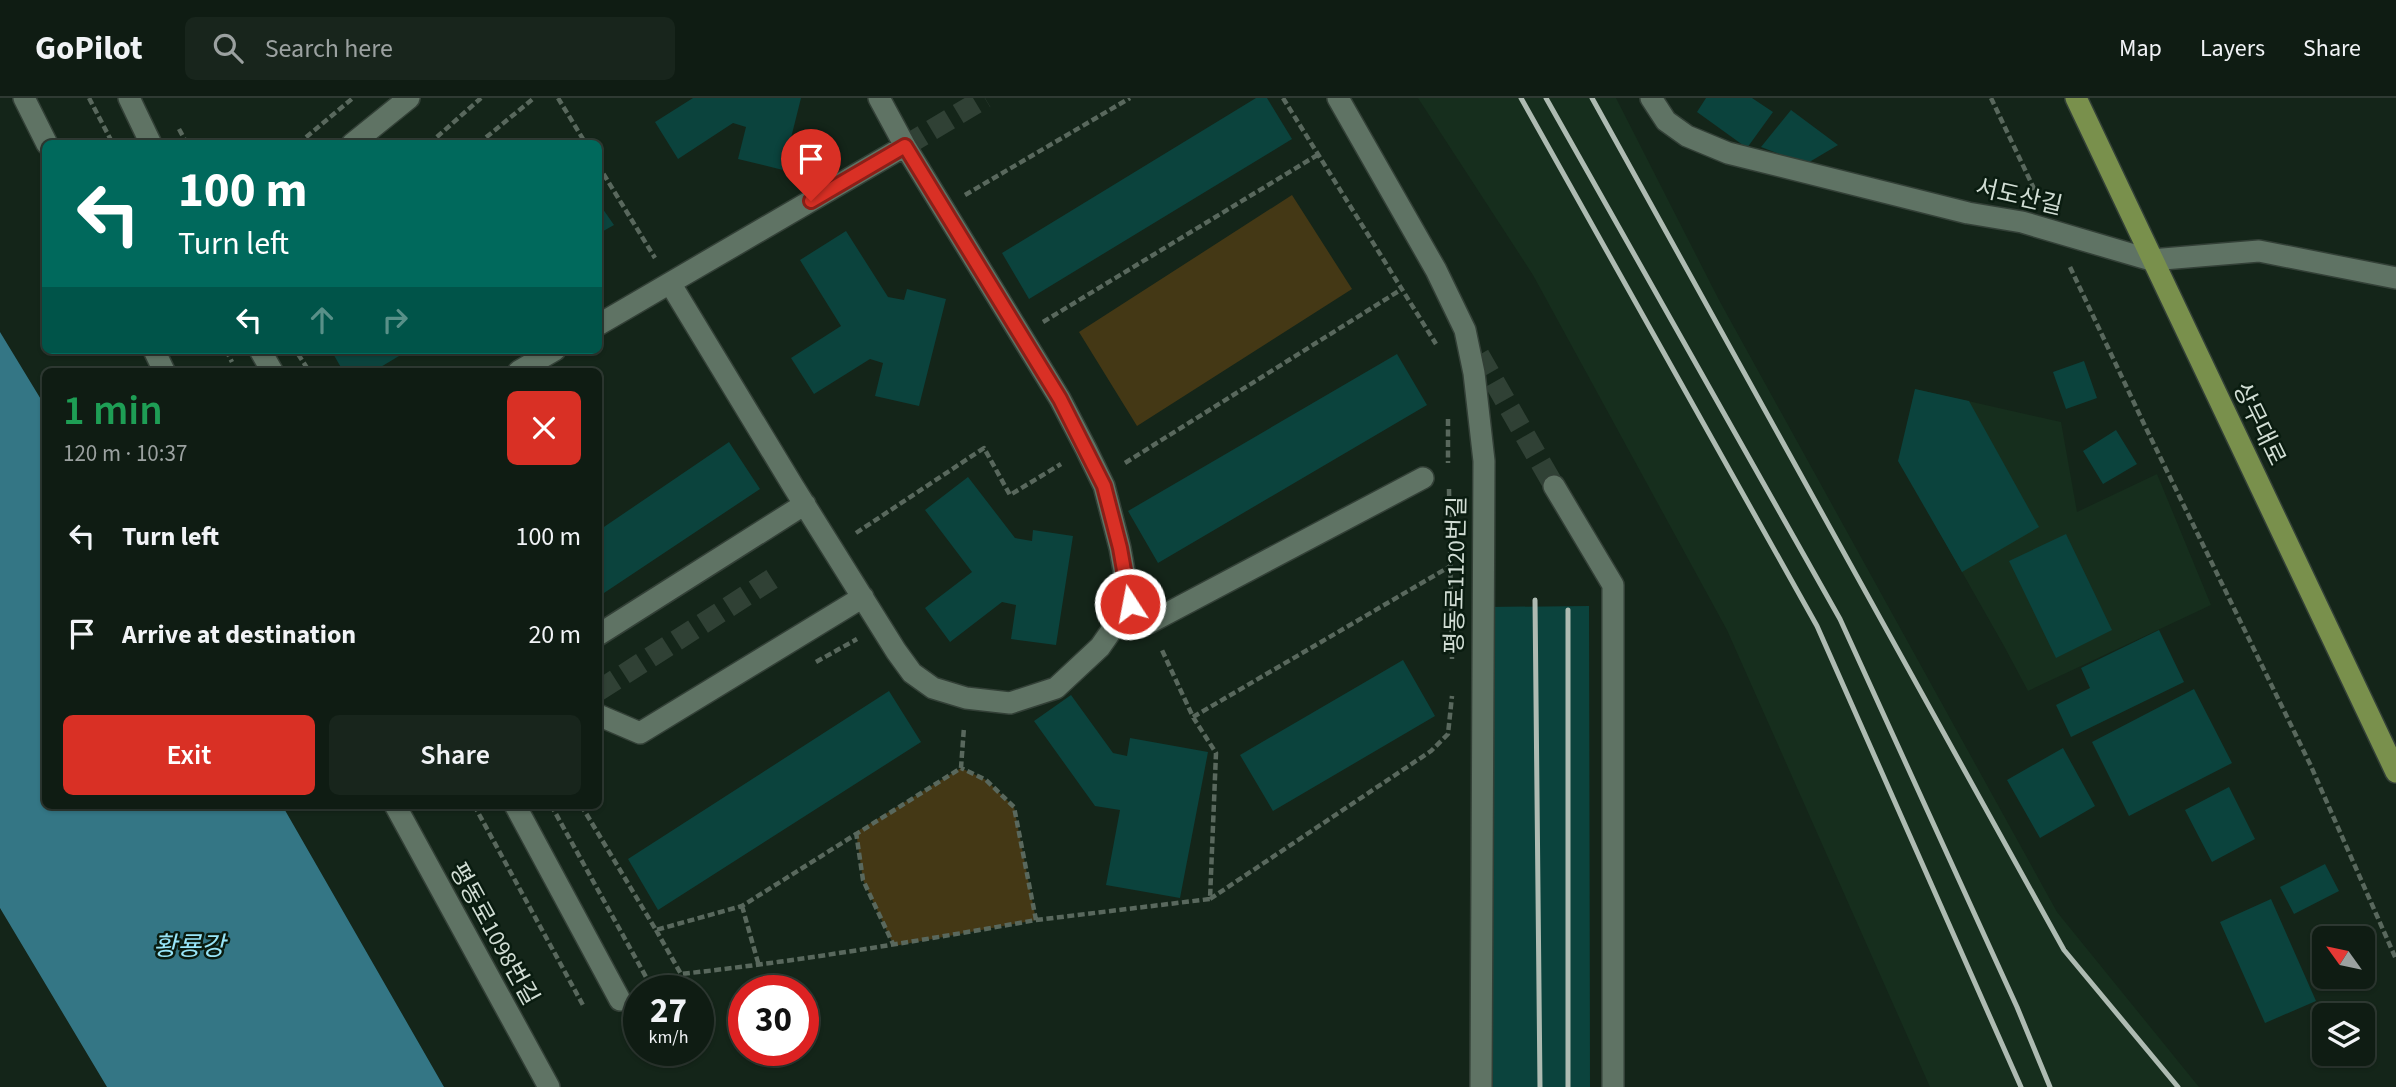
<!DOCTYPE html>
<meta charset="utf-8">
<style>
:root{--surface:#0f1c13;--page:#18251c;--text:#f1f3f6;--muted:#9ba1a0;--line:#2f3a33;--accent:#d93025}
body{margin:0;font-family:"Source Sans 3","Noto Sans KR",sans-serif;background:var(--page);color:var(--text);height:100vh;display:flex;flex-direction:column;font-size:26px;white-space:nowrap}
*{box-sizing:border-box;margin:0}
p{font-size:23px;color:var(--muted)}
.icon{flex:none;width:38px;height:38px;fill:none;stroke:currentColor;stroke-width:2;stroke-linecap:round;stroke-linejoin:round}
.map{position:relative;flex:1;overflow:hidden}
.sheet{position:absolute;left:42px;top:270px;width:560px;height:441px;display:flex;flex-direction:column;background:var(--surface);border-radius:10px;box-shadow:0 2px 5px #0004,0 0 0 2px var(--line)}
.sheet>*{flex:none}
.banner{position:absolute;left:42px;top:42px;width:560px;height:214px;border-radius:10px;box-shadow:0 2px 5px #0004,0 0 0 2px var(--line);background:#00695c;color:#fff;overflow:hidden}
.needle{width:46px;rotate:303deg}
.fabs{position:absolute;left:2312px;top:828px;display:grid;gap:14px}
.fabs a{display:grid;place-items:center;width:63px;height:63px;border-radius:10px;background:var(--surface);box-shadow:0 2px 5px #0004,0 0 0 2px var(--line);font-size:35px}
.speed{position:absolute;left:623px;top:877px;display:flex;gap:14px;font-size:35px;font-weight:700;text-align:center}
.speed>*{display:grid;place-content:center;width:91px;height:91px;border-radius:50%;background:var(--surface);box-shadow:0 2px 5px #0004,0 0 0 2px var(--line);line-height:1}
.speed small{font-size:18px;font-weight:400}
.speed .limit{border:10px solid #d22;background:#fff;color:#111}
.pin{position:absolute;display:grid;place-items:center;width:60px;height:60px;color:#fff;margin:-72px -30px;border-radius:50% 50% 50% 0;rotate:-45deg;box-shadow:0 0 7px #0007}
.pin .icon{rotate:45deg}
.me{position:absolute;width:77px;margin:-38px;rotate:349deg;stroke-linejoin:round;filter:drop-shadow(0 0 5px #0008)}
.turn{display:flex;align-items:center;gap:24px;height:147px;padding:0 21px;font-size:32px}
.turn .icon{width:91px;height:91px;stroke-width:2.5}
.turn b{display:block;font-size:49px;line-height:60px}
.lanes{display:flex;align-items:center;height:66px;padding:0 21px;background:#0003;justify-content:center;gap:35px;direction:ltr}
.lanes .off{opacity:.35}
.round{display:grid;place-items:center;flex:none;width:74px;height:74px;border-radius:10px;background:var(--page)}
.overview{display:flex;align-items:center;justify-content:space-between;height:119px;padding:0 21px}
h1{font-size:42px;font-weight:600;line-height:52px;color:#1e9e55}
.button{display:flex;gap:14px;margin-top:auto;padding:14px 21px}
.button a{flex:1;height:80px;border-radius:10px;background:var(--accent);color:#fff;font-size:28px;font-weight:600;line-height:80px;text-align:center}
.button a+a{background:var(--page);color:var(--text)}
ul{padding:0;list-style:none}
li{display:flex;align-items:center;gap:21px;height:98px;padding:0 21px}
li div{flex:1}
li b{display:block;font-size:26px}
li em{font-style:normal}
header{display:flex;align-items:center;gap:42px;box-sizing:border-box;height:98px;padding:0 35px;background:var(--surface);border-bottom:2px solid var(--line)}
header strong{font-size:33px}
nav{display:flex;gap:38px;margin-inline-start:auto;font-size:24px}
.search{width:490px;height:63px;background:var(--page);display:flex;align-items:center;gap:18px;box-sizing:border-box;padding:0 24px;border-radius:10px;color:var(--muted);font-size:26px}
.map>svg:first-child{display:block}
.built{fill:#162e1d}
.green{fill:#443815}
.water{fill:#347685}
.building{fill:#0b433d}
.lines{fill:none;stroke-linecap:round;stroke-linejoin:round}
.minor-tunnel{stroke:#304135;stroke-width:21;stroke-dasharray:21 10;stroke-linecap:butt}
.minor-casing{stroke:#334037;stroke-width:24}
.major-casing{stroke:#334037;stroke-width:24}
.path{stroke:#59685d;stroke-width:4.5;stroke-dasharray:7 3.5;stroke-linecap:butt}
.minor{stroke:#5f7364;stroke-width:21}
.major{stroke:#79904c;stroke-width:21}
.rail{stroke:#aebbb2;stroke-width:5}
.route-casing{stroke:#8d1f18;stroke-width:18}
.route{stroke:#d93025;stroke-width:12}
.labels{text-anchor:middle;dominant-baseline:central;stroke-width:5;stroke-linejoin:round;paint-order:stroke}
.street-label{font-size:24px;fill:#d1ddd4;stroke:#0a1c10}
.water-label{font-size:26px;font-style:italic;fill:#99e6f9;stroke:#0a1c10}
</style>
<header>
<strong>GoPilot</strong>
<div class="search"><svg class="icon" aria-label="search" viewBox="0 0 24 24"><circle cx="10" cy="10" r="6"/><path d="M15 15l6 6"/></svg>Search here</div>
<nav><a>Map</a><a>Layers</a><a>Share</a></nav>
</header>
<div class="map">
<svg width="2396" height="989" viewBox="0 0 2396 989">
<rect width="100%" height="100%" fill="#142519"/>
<!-- built -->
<path class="built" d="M 1418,0 L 1616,0 L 1719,202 L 2057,814 L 2199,989 L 1930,989 L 1727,532 L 1533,177 Z
M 1915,291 L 2061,324 L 2077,414 L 2157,376 L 2211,507 L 2028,593 L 2004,548 L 1899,363 Z"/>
<!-- green -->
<path class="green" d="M 1292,97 L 1352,191 L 1137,328 L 1079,234 Z
M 961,670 L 986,682 L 1014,709 L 1036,822 L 894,848 L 863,782 L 856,734 Z"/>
<!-- water -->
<path class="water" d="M 0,234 L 45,308 L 46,707 L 282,707 L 444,989 L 107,989 L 0,810 Z"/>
<!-- building -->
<path class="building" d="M 693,0 L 801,0 L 783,72 L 738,61 L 746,29 L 733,25 L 678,61 L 655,24 Z
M 1256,0 L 1267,0 L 1292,41 L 1029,201 L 1002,155 Z
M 1706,0 L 1752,0 L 1773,14 L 1747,50 L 1697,14 Z
M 1791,12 L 1838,47 L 1806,66 L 1761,49 Z
M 598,104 L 614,127 L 598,136 Z
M 846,133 L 888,199 L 904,202 L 907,191 L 946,201 L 919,308 L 875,298 L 883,265 L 870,261 L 814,296 L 791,260 L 841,228 L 800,162 Z
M 331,252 L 409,252 L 374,273 L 343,273 Z
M 1397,256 L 1427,307 L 1158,465 L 1128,413 Z
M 2084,263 L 2097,300 L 2066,311 L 2053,274 Z
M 1915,291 L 1969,303 L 2039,429 L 1962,474 L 1898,363 Z
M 2116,332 L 2137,366 L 2103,386 L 2083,353 Z
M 729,344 L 760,391 L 598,499 L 598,433 Z
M 968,379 L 1015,440 L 1032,443 L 1033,432 L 1073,438 L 1056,547 L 1011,541 L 1016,507 L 1002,504 L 950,544 L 925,510 L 972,474 L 925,412 Z
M 2066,436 L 2112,532 L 2056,560 L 2009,463 Z
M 1589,508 L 1590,989 L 1488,989 L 1487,509 Z
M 2159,532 L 2184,584 L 2071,639 L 2056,607 L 2090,590 L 2081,570 Z
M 1403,562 L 1435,618 L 1273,713 L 1240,657 Z
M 2194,591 L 2232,665 L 2129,718 L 2092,644 Z
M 889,593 L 921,644 L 658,812 L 628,761 Z
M 1071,597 L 1113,655 L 1127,658 L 1130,640 L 1208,654 L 1180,800 L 1106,787 L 1120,712 L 1095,708 L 1034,623 Z
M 2063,650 L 2095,708 L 2040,740 L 2007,682 Z
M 2229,689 L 2255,741 L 2212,764 L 2185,712 Z
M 2325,766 L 2339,793 L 2294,816 L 2280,789 Z
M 2271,801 L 2316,903 L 2265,925 L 2220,824 Z"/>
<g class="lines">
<!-- minor-tunnel -->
<path class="minor-tunnel" d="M 905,48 L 985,0
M 1479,257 L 1554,388
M 598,593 L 775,479"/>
<!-- minor casing -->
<g class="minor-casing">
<path id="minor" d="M 24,0 L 47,46
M 129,0 L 151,46
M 879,0 L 905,48 L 1060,301 L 1086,351 L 1104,388 L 1120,450 L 1130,506 L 1100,549 L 1056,590 L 1010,605 L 966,600 L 933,590 L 912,575 L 896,553 L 793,388 L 670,185 L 905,48
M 1338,0 L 1436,172 L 1465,232 L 1474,275 L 1484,363 L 1481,989
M 1651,0 L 1666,23 L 1687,38 L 1728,55 L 1968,115 L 2022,124 L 2151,162 L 2259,153 L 2396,180
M 352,46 L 409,0
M 598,227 L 670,185
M 154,252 L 164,273
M 260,252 L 272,273
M 519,273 L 555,252
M 1554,388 L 1613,487 L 1613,989
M 1130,506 L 1149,525 L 1423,380
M 598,537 L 805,406
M 598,617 L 640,635 L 863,499
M 395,707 L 549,989
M 515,707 L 620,902"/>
</g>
<!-- major casing -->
<g class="major-casing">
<path id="major" d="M 2076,0 L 2396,674"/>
</g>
<!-- path -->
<path class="path" d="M 89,0 L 113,46
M 558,0 L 586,46
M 1283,0 L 1436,246
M 1991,0 L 2037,97
M 179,31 L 187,46
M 298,46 L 353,0
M 429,46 L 481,0
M 478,46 L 534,0
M 598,67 L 655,160
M 965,97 L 1130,0
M 2070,169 L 2144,326 L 2310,666 L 2396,861
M 1043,224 L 1319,56
M 226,252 L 232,264
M 298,256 L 309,273
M 1448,321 L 1448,365
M 1125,365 L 1402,191
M 1449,391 L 1452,561
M 856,435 L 984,350 L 1010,397 L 1061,366
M 816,564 L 857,541
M 1193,619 L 1449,469
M 474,707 L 584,909
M 551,707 L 651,888
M 581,707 L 656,832 L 742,808 L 961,670 L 964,629
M 856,734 L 863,782 L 894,848
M 1210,801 L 1431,653 L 1448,636 L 1452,598
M 742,808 L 759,868
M 1036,822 L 1210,801 L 1216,655 L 1193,619 L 1161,550
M 656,832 L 681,876 C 800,863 918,843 1036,822 L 1014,709 L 986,682 L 961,670"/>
<!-- minor -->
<use href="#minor" class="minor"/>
<!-- major -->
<use href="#major" class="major"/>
<!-- rail -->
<path class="rail" d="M 1521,0 L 1817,528 L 2021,989
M 1546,0 L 1840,521 L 2017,909 L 2050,989
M 1592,0 L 2064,852 L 2178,989
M 1535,502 L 1540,989
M 1568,989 L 1568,512"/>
</g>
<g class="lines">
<!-- route casing -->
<g class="route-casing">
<path id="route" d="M 811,103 L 905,48 L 1060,301 L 1104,388 L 1120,450 L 1130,506"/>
</g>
<!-- route -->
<use href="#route" class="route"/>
</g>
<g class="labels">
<!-- street labels -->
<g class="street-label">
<text transform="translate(2019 99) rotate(13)">서도산길</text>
<text transform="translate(2259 326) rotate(64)">상무대로</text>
<text transform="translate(1456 477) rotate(-89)">평동로1120번길</text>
<text transform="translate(494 836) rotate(61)">평동로1098번길</text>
</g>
<!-- water labels -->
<g class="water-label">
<text x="189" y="848">황룡강</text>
</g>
</g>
</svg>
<div class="fabs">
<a><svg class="needle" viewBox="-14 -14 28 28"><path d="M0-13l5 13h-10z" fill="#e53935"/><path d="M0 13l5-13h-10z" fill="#9ba1a0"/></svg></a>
<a><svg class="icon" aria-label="layers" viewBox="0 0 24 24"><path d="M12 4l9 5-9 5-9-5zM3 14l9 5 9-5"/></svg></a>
</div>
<div class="speed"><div>27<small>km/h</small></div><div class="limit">30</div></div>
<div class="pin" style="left:811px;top:103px;background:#d93025"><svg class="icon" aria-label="arrive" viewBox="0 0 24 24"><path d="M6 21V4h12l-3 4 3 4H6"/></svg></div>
<svg class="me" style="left:1130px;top:506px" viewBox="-20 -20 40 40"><circle r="17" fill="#d93025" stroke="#fff" stroke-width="3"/><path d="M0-11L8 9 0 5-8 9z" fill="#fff"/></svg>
<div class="banner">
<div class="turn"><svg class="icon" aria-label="left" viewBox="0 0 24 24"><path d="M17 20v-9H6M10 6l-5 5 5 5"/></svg><div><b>100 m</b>Turn left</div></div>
<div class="lanes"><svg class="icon" aria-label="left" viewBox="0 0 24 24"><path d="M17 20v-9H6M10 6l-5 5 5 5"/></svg><svg class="icon off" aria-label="ahead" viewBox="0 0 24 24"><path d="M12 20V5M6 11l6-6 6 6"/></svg><svg class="icon off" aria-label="right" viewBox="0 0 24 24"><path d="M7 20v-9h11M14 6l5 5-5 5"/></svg></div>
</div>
<section class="sheet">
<div class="overview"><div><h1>1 min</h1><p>120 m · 10:37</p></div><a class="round" style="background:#d93025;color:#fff"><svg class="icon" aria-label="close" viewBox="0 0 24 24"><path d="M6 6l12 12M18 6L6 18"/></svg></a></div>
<ul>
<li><svg class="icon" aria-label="left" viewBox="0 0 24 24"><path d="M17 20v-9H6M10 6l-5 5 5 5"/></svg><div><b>Turn left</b></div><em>100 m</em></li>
<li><svg class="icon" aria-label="arrive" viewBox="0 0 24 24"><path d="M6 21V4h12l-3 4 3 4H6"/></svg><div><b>Arrive at destination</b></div><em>20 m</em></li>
</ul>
<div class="button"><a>Exit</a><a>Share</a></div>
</section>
</div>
